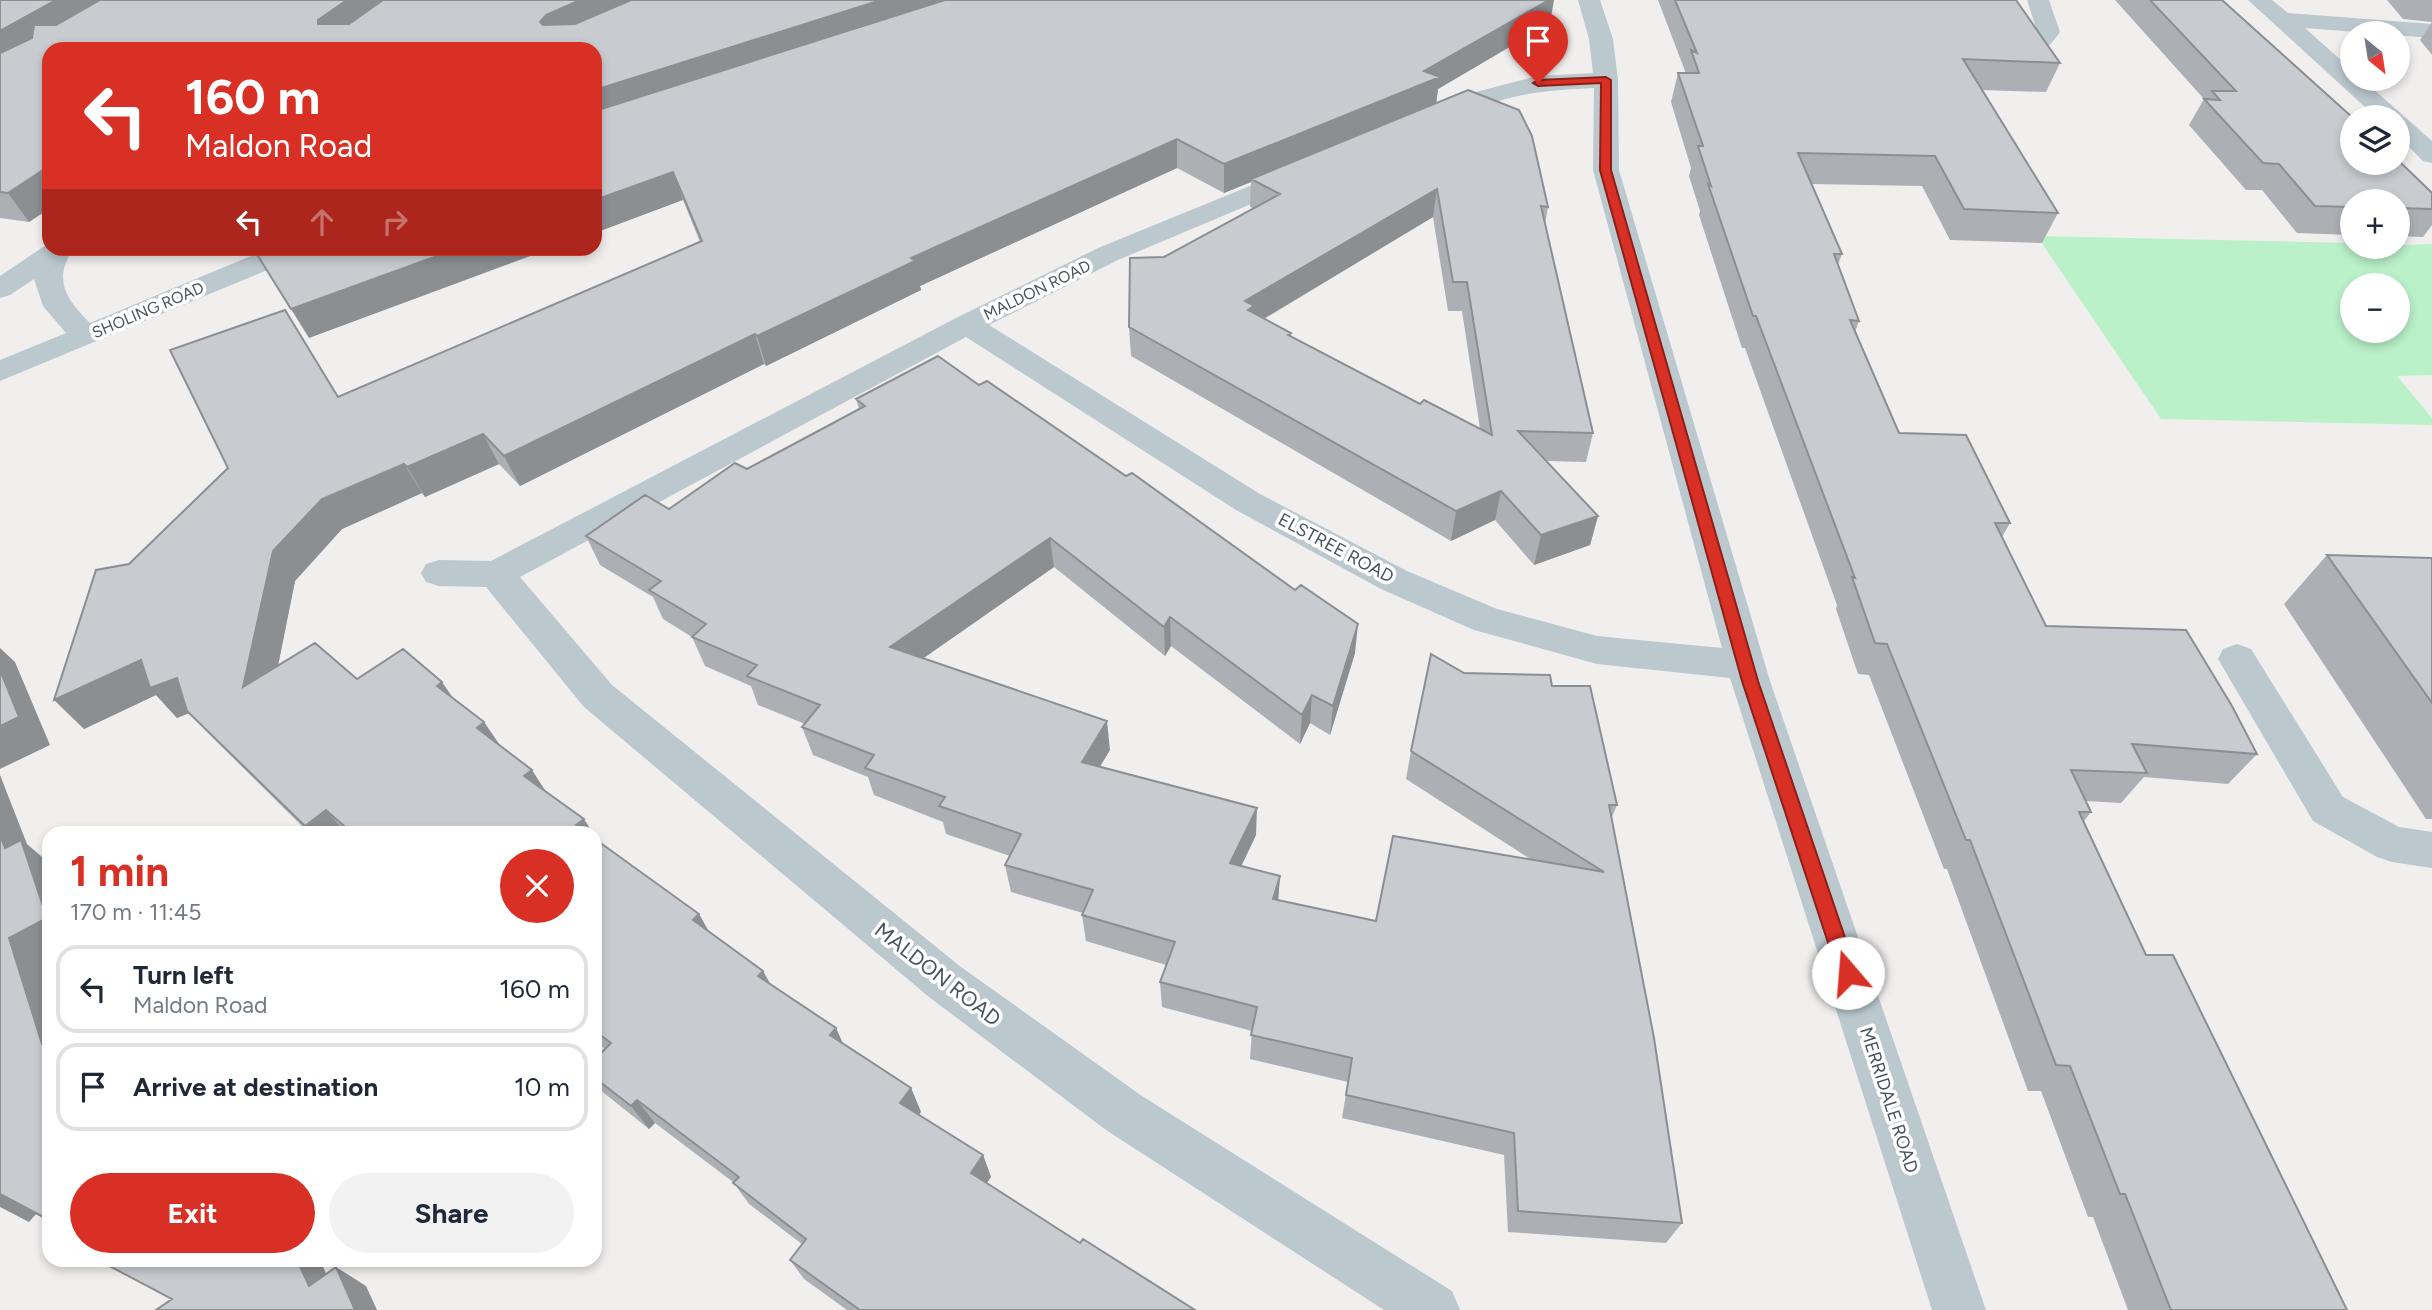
<!DOCTYPE html>
<meta charset="utf-8">
<style>
:root{--surface:#fff;--page:#f2f2f3;--text:#1f2937;--muted:#747a83;--line:#e0e1e3;--accent:#d93025}
body{margin:0;font-family:Figtree,sans-serif;background:var(--page);color:var(--text);height:100vh;display:flex;flex-direction:column;font-size:26px;white-space:nowrap}
*{box-sizing:border-box;margin:0}
p{font-size:23px;color:var(--muted)}
.icon{flex:none;width:38px;height:38px;fill:none;stroke:currentColor;stroke-width:2;stroke-linecap:round;stroke-linejoin:round}
.map{position:relative;flex:1;overflow:hidden}
.side{position:absolute;left:42px;top:826px;width:560px;height:441px;display:flex;flex-direction:column;background:var(--surface);border-radius:21px;box-shadow:0 4px 10px #0003}
.side>*{flex:none}
.hud{position:absolute;left:42px;top:42px;width:560px;height:214px;border-radius:21px;box-shadow:0 4px 10px #0003;background:#d93025;color:#fff;overflow:hidden}
.needle{width:46px;rotate:150deg}
.buttons{position:absolute;left:2340px;top:21px;display:grid;gap:14px}
.buttons a{display:grid;place-items:center;width:70px;height:70px;border-radius:50%;background:var(--surface);box-shadow:0 4px 10px #0003;font-size:35px}
.pin{position:absolute;display:grid;place-items:center;width:60px;height:60px;color:#fff;margin:-72px -30px;border-radius:50% 50% 50% 0;rotate:-45deg;box-shadow:0 0 7px #0007}
.pin .icon{rotate:45deg}
.me{position:absolute;width:77px;margin:-38px;rotate:342deg;stroke-linejoin:round;filter:drop-shadow(0 0 5px #0008)}
.turn{display:flex;align-items:center;gap:24px;height:147px;padding:0 28px;font-size:32px}
.turn .icon{width:91px;height:91px;stroke-width:2.5}
.turn b{display:block;font-size:49px;line-height:60px}
.lanes{display:flex;align-items:center;height:66px;padding:0 28px;background:#0003;justify-content:center;gap:35px;direction:ltr}
.lanes .off{opacity:.35}
.round{display:grid;place-items:center;flex:none;width:74px;height:74px;border-radius:37px;background:var(--page)}
.head{display:flex;align-items:center;justify-content:space-between;height:119px;padding:0 28px}
h1{font-size:42px;font-weight:700;line-height:52px;color:var(--accent)}
.button{display:flex;gap:14px;margin-top:auto;padding:14px 28px}
.button a{flex:1;height:80px;border-radius:42px;background:var(--accent);color:#fff;font-size:28px;font-weight:700;line-height:80px;text-align:center}
.button a+a{background:var(--page);color:var(--text)}
ul{padding:0;list-style:none}
li{display:flex;align-items:center;gap:21px;height:88px;margin:0 14px 10px;padding:0 14px;border:4px solid var(--line);border-radius:21px}
li div{flex:1}
li b{display:block;font-size:26px}
li em{font-style:normal}
.map>svg:first-child{display:block}
.green{fill:#baf1c9;fill-rule:evenodd}
.lines{fill:none;stroke-linecap:round;stroke-linejoin:round}
.minor{fill:#bbc8ce;fill-rule:evenodd}
.wall{fill:#acafb4;fill-rule:evenodd}
.shaded-wall{fill:#8c8f92}
.building{fill:#c8ccd1;stroke:#8c8f92;stroke-width:2;fill-rule:evenodd}
.route{fill:#d93025;stroke:#8d1f18;stroke-width:2}
.labels{text-anchor:middle;dominant-baseline:central;stroke-width:7;stroke-linejoin:round;paint-order:stroke}
.far-street-label{font-size:16px;fill:#45545d;stroke:#fff}
.street-label{font-size:18px;fill:#45545d;stroke:#fff}
.near-street-label{font-size:21px;fill:#45545d;stroke:#fff}
</style>
<div class="map">
<svg width="2432" height="1310" viewBox="0 0 2432 1310">
<rect width="100%" height="100%" fill="#f1eeee"/>
<!-- green -->
<path class="green" d="M 2037,236 L 2352,243 L 2352,247 L 2432,244 L 2432,375 L 2397,376 L 2432,418 L 2432,425 L 2161,419 ZM 2352,285 L 2398,285 L 2398,331 L 2352,331 Z"/>
<g class="lines">
<!-- minor -->
<path class="minor" d="M 1578,0 L 1600,0 L 1613,39 L 1618,80 L 1619,170 L 1770,681 L 1986,1310 L 1932,1310 L 1730,678 L 1597,664 L 1474,630 L 1381,589 L 1236,510 L 966,337 L 520,577 L 612,685 L 961,967 L 1142,1096 L 1452,1291 L 1460,1310 L 1384,1310 L 1106,1130 L 929,997 L 584,707 L 486,587 L 439,586 L 426,582 L 421,573 L 426,564 L 439,560 L 491,561 L 956,318 L 1098,248 L 1299,166 L 1308,168 L 1312,174 L 1308,180 L 1118,260 L 989,325 L 1260,494 L 1407,571 L 1497,609 L 1597,636 L 1722,648 L 1593,170 L 1594,88 C 1549,90 1513,93 1471,111 C 1458,117 1445,125 1430,121 L 1426,116 L 1430,111 L 1472,93 L 1538,76 L 1593,73 L 1589,39 Z
M 2027,0 L 2049,0 L 2060,32 C 2052,44 2046,51 2032,47 L 2028,42 L 2037,31 Z
M 2248,0 L 2272,0 L 2288,13 L 2432,24 L 2432,38 L 2305,28 L 2352,70 L 2352,79 L 2362,79 L 2432,141 L 2432,163 L 2423,161 L 2398,136 L 2398,117 L 2376,117 Z
M 49,243 L 49,248 L 74,248 C 52,280 66,299 90,323 L 270,248 L 310,248 L 306,254 L 0,381 L 0,360 L 66,333 L 43,306 L 34,279 L 10,295 L 0,298 L 0,276 Z
M 2237,644 L 2251,649 L 2343,797 L 2399,827 L 2432,832 L 2432,868 L 2392,862 L 2377,857 L 2313,821 L 2218,659 L 2223,649 Z"/>
</g>
<!-- wall -->
<path class="wall" d="M 0,0 L 1550,23 L 1438,89 L 1436,103 L 1548,207 L 1545,224 L 1593,433 L 1586,462 L 1547,461 L 1598,516 L 1590,545 L 1534,565 L 1495,520 L 1451,541 L 1131,356 L 1129,327 L 1164,257 L 1253,208 L 1250,207 L 1251,182 L 1224,193 L 1177,168 L 920,286 L 921,290 L 766,366 L 764,364 L 520,486 L 499,464 L 425,497 L 422,493 L 342,529 L 295,581 L 278,665 L 453,698 L 484,722 L 499,745 L 546,791 L 593,833 L 309,833 L 214,739 L 189,713 L 177,718 L 156,695 L 84,729 L 129,564 L 338,397 L 700,242 L 683,200 L 595,49 L 49,49 L 29,222 L 0,218 ZM 1433,217 L 1448,311 L 1462,311 L 1480,429 L 1420,404 L 1291,337 L 1291,333 L 1264,319 Z
M 1658,0 L 2016,0 L 2060,63 L 2046,92 L 1982,90 L 2058,213 L 2042,243 L 1950,240 L 1922,186 L 1811,184 L 1842,254 L 1838,265 L 1859,321 L 1855,332 L 1899,433 L 2010,523 L 2002,537 L 2046,626 L 2257,754 L 2228,784 L 2144,777 L 2121,803 L 2086,801 L 2091,812 L 2084,821 L 2146,955 L 2347,1310 L 2128,1310 L 2093,1217 L 2088,1217 L 2041,1091 L 2028,1091 L 1947,869 L 1944,869 L 1869,675 L 1858,674 L 1836,609 L 1837,605 L 1745,348 L 1742,348 L 1699,215 L 1700,211 L 1689,176 L 1691,168 L 1671,102 L 1678,73 L 1685,73 L 1685,71 Z
M 2115,0 L 2222,0 L 2432,193 L 2432,225 L 2423,237 L 2398,236 L 2398,201 L 2352,201 L 2352,235 L 2297,233 L 2262,190 L 2246,190 L 2189,125 L 2204,99 Z
M 2387,0 L 2432,0 L 2432,55 L 2420,40 L 2432,22 L 2403,19 Z
M 856,399 L 1355,653 L 1330,735 L 1310,723 L 1300,744 L 1171,646 L 1165,656 L 1054,567 L 923,658 L 1110,750 L 1099,767 L 1256,835 L 1241,866 L 1280,876 L 1278,901 L 1376,921 L 1532,860 L 1406,779 L 1411,751 L 1464,673 L 1552,686 L 1617,805 L 1612,817 L 1682,1223 L 1666,1243 L 1508,1232 L 1504,1155 L 1342,1118 L 1348,1082 L 1250,1059 L 1252,1031 L 1162,1007 L 1160,982 L 1166,965 L 1086,941 L 1082,915 L 1083,913 L 1011,892 L 1005,865 L 1010,856 L 946,834 L 943,822 L 874,795 L 868,777 L 813,755 L 802,727 L 805,724 L 758,705 L 751,686 L 705,666 L 692,637 L 663,619 L 653,597 L 600,565 L 586,536 L 669,509 L 747,469 L 859,409 Z
M 2327,555 L 2432,558 L 2432,819 L 2426,819 L 2284,604 Z
M 595,836 L 598,842 L 699,914 L 709,932 L 763,971 L 771,985 L 836,1028 L 843,1044 L 911,1088 L 921,1112 L 919,1115 L 983,1155 L 991,1177 L 987,1183 L 1080,1243 L 1195,1310 L 847,1310 L 804,1279 L 790,1260 L 802,1244 L 749,1204 L 733,1182 L 655,1123 L 649,1129 L 604,1093 L 595,1082 L 595,1059 L 605,1049 L 595,1041 Z"/>
<!-- shaded-wall -->
<path class="shaded-wall" d="M 56,0 L 120,0 L 0,68 L 0,31 Z
M 347,0 L 397,0 L 331,49 L 318,24 L 318,20 Z
M 580,0 L 635,0 L 556,42 L 540,22 L 546,15 Z
M 881,0 L 968,0 L 595,121 L 595,90 Z
M 1549,0 L 1554,0 L 1550,23 L 1438,89 L 1436,105 L 1251,179 L 1251,182 L 1224,193 L 1224,164 L 1424,71 Z
M 1177,139 L 1177,168 L 920,286 L 921,290 L 766,366 L 757,336 L 911,258 Z
M 49,166 L 49,209 L 29,222 L 8,193 Z
M 673,172 L 683,200 L 595,233 L 595,200 Z
M 1437,189 L 1433,217 L 1253,325 L 1245,301 Z
M 459,248 L 552,248 L 309,338 L 291,309 Z
M 755,334 L 764,364 L 520,486 L 504,456 Z
M 483,434 L 499,464 L 425,497 L 407,467 Z
M 404,464 L 422,493 L 342,529 L 295,581 L 268,716 L 243,687 L 273,551 L 322,499 Z
M 1501,491 L 1495,520 L 1451,541 L 1456,511 Z
M 1598,516 L 1590,545 L 1534,565 L 1541,535 Z
M 1050,538 L 1054,567 L 898,676 L 890,647 Z
M 1170,617 L 1171,646 L 1165,656 L 1164,627 Z
M 1358,624 L 1355,653 L 1330,735 L 1333,706 Z
M 0,648 L 15,662 L 50,745 L 0,769 Z
M 141,660 L 177,678 L 203,707 L 177,718 L 156,695 L 84,729 L 54,700 Z
M 442,682 L 462,711 L 437,686 Z
M 1312,695 L 1310,723 L 1300,744 L 1302,715 Z
M 1107,721 L 1110,750 L 1086,790 L 1082,762 Z
M 484,722 L 504,751 L 477,728 Z
M 532,770 L 550,798 L 524,776 Z
M 0,775 L 27,844 L 49,863 L 49,961 L 44,964 L 49,979 L 49,1049 L 42,1044 L 9,938 L 5,848 L 0,835 Z
M 1257,808 L 1256,835 L 1230,890 L 1230,863 Z
M 326,810 L 346,833 L 311,833 L 305,826 Z
M 584,819 L 593,833 L 581,833 L 576,825 Z
M 1280,876 L 1278,902 L 1273,899 Z
M 699,914 L 714,941 L 693,920 Z
M 763,971 L 777,997 L 758,976 Z
M 836,1028 L 847,1053 L 830,1035 Z
M 911,1088 L 921,1112 L 910,1126 L 900,1103 Z
M 637,1100 L 655,1123 L 649,1129 L 631,1106 Z
M 983,1155 L 991,1177 L 979,1194 L 971,1173 Z
M 0,1194 L 37,1213 L 29,1222 L 0,1207 Z
M 297,1260 L 320,1260 L 340,1305 L 309,1286 Z
M 336,1267 L 366,1286 L 377,1310 L 355,1310 Z"/>
<!-- building -->
<path class="building" d="M 0,0 L 56,0 L 0,31 Z
M 100,0 L 347,0 L 318,20 L 318,24 L 349,24 L 383,0 L 580,0 L 546,15 L 540,22 L 543,25 L 575,24 L 631,0 L 881,0 L 595,90 L 595,49 L 49,49 L 49,166 L 8,193 L 0,192 L 0,53 L 32,38 L 34,25 L 56,25 Z
M 945,0 L 1549,0 L 1424,71 L 1440,77 L 1224,164 L 1177,139 L 911,258 L 915,261 L 757,336 L 755,334 L 504,456 L 483,434 L 407,467 L 404,464 L 322,499 L 273,551 L 243,687 L 315,643 L 357,679 L 403,649 L 442,682 L 437,686 L 484,722 L 477,728 L 532,770 L 524,776 L 584,819 L 576,825 L 586,833 L 352,833 L 326,810 L 305,826 L 187,711 L 177,678 L 150,688 L 141,660 L 54,700 L 96,570 L 129,564 L 228,468 L 170,350 L 285,310 L 338,397 L 702,241 L 673,172 L 595,200 L 595,111 Z
M 1675,0 L 2016,0 L 2060,63 L 1963,59 L 2058,213 L 1964,209 L 1935,156 L 1798,153 L 1842,254 L 1834,254 L 1859,321 L 1850,320 L 1899,433 L 1966,435 L 2010,523 L 1995,523 L 2046,626 L 2186,630 L 2232,706 L 2257,754 L 2132,744 L 2147,773 L 2071,770 L 2091,812 L 2079,812 L 2146,955 L 2173,955 L 2347,1310 L 2171,1310 L 2125,1194 L 2120,1194 L 2070,1066 L 2056,1065 L 1970,840 L 1966,840 L 1887,644 L 1875,643 L 1852,577 L 1855,578 L 1756,316 L 1753,316 L 1708,184 L 1711,186 L 1698,146 L 1703,146 L 1678,73 L 1699,73 L 1691,50 L 1697,53 Z
M 2150,0 L 2222,0 L 2352,117 L 2352,163 L 2398,163 L 2398,160 L 2432,193 L 2432,209 L 2398,208 L 2398,201 L 2352,201 L 2352,207 L 2315,206 L 2279,164 L 2263,163 L 2204,99 L 2220,100 L 2212,91 L 2236,91 Z
M 1468,90 L 1519,110 L 1532,136 L 1548,207 L 1541,206 L 1593,433 L 1518,431 L 1598,516 L 1541,535 L 1501,491 L 1456,511 L 1129,327 L 1130,258 L 1164,257 L 1280,194 L 1251,179 ZM 1437,189 L 1453,282 L 1467,282 L 1492,435 L 1424,400 L 1420,404 L 1288,335 L 1291,333 L 1248,310 L 1254,306 L 1245,301 Z
M 253,248 L 459,248 L 291,309 Z
M 938,356 L 979,385 L 987,381 L 1126,476 L 1132,473 L 1295,590 L 1301,585 L 1358,624 L 1333,706 L 1312,695 L 1302,715 L 1170,617 L 1164,627 L 1050,538 L 890,647 L 1107,721 L 1082,762 L 1257,808 L 1230,863 L 1280,876 L 1273,899 L 1376,921 L 1393,836 L 1604,872 L 1411,751 L 1431,654 L 1464,673 L 1550,675 L 1552,686 L 1590,686 L 1617,805 L 1609,805 L 1654,1038 L 1682,1223 L 1518,1211 L 1514,1133 L 1346,1095 L 1352,1058 L 1251,1035 L 1257,1007 L 1160,982 L 1175,942 L 1082,915 L 1093,890 L 1005,865 L 1021,834 L 939,806 L 945,797 L 865,768 L 874,755 L 802,727 L 820,705 L 747,676 L 757,665 L 692,637 L 706,624 L 649,590 L 661,581 L 586,536 L 645,495 L 669,509 L 735,463 L 747,469 L 865,406 L 856,399 Z
M 2327,555 L 2432,558 L 2432,703 Z
M 0,670 L 19,717 L 0,726 Z
M 0,835 L 5,848 L 21,840 L 47,918 L 9,938 L 42,1044 L 49,1048 L 49,1220 L 0,1194 Z
M 595,839 L 699,914 L 693,920 L 763,971 L 758,976 L 836,1028 L 830,1035 L 911,1088 L 900,1103 L 983,1155 L 971,1173 L 1080,1243 L 1083,1239 L 1195,1310 L 860,1310 L 790,1260 L 806,1239 L 733,1183 L 739,1177 L 637,1100 L 631,1106 L 595,1078 L 595,1059 L 611,1043 L 595,1031 Z
M 98,1260 L 297,1260 L 309,1286 L 336,1267 L 355,1310 L 156,1310 L 172,1299 Z"/>
<!-- route -->
<path class="route" d="M 1606,77 L 1611,80 L 1611,170 L 1758,681 L 1857,973 L 1854,980 L 1848,982 L 1841,980 L 1838,973 L 1742,681 L 1600,170 L 1601,83 L 1538,86 L 1533,83 L 1538,80 Z"/>
<g class="labels">
<!-- far-street labels -->
<g class="far-street-label">
<text transform="translate(1037 290) rotate(-26)">MALDON ROAD</text>
<text transform="translate(148 310) rotate(-23)">SHOLING ROAD</text>
</g>
<!-- street labels -->
<g class="street-label">
<text transform="translate(1336 548) rotate(28)">ELSTREE ROAD</text>
<text transform="translate(1889 1100) rotate(72)">MERRIDALE ROAD</text>
</g>
<!-- near-street labels -->
<g class="near-street-label">
<text transform="translate(938 974) rotate(38)">MALDON ROAD</text>
</g>
</g>
</svg>
<div class="buttons">
<a><svg class="needle" viewBox="-14 -14 28 28"><path d="M0-13l5 13h-10z" fill="#e53935"/><path d="M0 13l5-13h-10z" fill="#747a83"/></svg></a>
<a><svg class="icon" aria-label="layers" viewBox="0 0 24 24"><path d="M12 4l9 5-9 5-9-5zM3 14l9 5 9-5"/></svg></a>
<a>+</a>
<a>−</a>
</div>
<div class="pin" style="left:1538px;top:83px;background:#d93025"><svg class="icon" aria-label="arrive" viewBox="0 0 24 24"><path d="M6 21V4h12l-3 4 3 4H6"/></svg></div>
<svg class="me" style="left:1848px;top:973px" viewBox="-20 -20 40 40"><circle r="19" fill="#fff"/><path d="M0-13L10 11 0 6-10 11z" fill="#d93025"/></svg>
<div class="hud">
<div class="turn"><svg class="icon" aria-label="left" viewBox="0 0 24 24"><path d="M17 20v-9H6M10 6l-5 5 5 5"/></svg><div><b>160 m</b>Maldon Road</div></div>
<div class="lanes"><svg class="icon" aria-label="left" viewBox="0 0 24 24"><path d="M17 20v-9H6M10 6l-5 5 5 5"/></svg><svg class="icon off" aria-label="ahead" viewBox="0 0 24 24"><path d="M12 20V5M6 11l6-6 6 6"/></svg><svg class="icon off" aria-label="right" viewBox="0 0 24 24"><path d="M7 20v-9h11M14 6l5 5-5 5"/></svg></div>
</div>
<section class="side">
<div class="head"><div><h1>1 min</h1><p>170 m · 11:45</p></div><a class="round" style="background:#d93025;color:#fff"><svg class="icon" aria-label="close" viewBox="0 0 24 24"><path d="M6 6l12 12M18 6L6 18"/></svg></a></div>
<ul>
<li><svg class="icon" aria-label="left" viewBox="0 0 24 24"><path d="M17 20v-9H6M10 6l-5 5 5 5"/></svg><div><b>Turn left</b><p>Maldon Road</p></div><em>160 m</em></li>
<li><svg class="icon" aria-label="arrive" viewBox="0 0 24 24"><path d="M6 21V4h12l-3 4 3 4H6"/></svg><div><b>Arrive at destination</b></div><em>10 m</em></li>
</ul>
<div class="button"><a>Exit</a><a>Share</a></div>
</section>
</div>
